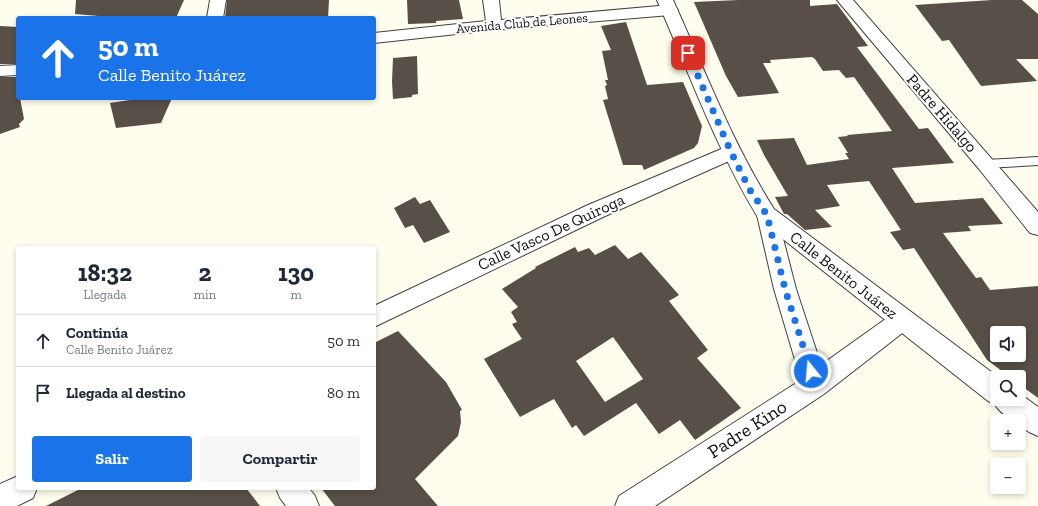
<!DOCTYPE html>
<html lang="es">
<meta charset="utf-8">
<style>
:root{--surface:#fff;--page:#f6f6f7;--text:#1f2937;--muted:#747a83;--line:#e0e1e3;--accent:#1a73e8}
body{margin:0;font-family:"Zilla Slab",serif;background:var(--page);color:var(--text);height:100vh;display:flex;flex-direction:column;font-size:15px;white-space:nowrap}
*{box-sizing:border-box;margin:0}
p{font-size:13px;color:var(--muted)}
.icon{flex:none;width:22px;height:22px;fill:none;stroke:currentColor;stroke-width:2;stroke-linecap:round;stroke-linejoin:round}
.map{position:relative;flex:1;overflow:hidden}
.drawer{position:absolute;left:16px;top:246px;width:360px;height:244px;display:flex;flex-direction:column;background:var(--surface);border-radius:4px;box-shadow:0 2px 6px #0003}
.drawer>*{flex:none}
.hud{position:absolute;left:16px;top:16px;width:360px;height:84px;border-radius:4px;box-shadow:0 2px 6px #0003;background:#1a73e8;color:#fff;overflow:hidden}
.buttons{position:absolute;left:990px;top:326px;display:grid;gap:8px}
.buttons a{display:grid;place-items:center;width:36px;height:36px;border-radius:4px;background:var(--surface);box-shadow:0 2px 6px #0003;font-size:20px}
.pin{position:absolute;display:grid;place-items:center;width:34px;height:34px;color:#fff;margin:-17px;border-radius:8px;box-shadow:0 2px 6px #0006}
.me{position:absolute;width:44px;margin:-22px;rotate:343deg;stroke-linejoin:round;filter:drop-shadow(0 0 3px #0008)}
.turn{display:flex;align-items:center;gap:14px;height:84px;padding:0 16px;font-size:18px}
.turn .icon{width:52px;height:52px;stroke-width:2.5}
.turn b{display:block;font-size:28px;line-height:34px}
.eta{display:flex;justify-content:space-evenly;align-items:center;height:68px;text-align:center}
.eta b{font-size:24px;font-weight:800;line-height:28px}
.cta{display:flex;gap:8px;margin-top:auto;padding:8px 16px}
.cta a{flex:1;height:46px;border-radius:4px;background:var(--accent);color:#fff;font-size:16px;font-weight:800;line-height:46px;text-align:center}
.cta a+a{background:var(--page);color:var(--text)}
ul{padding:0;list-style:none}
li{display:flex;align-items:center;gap:12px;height:52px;padding:0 16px;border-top:1px solid var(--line)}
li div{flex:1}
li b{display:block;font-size:15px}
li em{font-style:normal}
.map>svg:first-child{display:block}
.building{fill:#574f48;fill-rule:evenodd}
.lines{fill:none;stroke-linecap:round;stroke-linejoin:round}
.service-casing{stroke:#404040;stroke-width:2}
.minor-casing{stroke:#404040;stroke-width:2}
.tertiary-casing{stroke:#404040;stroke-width:2}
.service{fill:#fff;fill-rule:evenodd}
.minor{fill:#fff;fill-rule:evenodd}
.tertiary{fill:#fff;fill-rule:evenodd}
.route{stroke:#1a73e8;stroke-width:7;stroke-dasharray:0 12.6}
.labels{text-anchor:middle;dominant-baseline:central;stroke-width:4;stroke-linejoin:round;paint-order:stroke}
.far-street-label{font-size:13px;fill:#0d0d0d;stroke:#fff}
.street-label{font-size:16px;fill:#0d0d0d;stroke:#fff}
.near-street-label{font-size:19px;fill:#0d0d0d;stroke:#fff}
</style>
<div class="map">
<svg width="1038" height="506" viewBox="0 0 1038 506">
<rect width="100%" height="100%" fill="#fffded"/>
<!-- building -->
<path class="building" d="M 76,0 L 184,0 L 176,18 L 122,18 L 75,14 Z
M 227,0 L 329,0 L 328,18 L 225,18 Z
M 407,0 L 459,0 L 463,19 L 436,21 L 436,23 L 408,24 Z
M 738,0 L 810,0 L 810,6 L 837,4 L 868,46 L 857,47 L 919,129 L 928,128 L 954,163 L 892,168 L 915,203 L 983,198 L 1003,224 L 968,226 L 971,231 L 943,233 L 976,278 L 981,277 L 990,290 L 1038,286 L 1038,398 L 1019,384 L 1019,377 L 1010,377 L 987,360 L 914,248 L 903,250 L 890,232 L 901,230 L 869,181 L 827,185 L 840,206 L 815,210 L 832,227 L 805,230 L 787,214 L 784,214 L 775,197 L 788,196 L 764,155 L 757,140 L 794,138 L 807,165 L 849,159 L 845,153 L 848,153 L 838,137 L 848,136 L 847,135 L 892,131 L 854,77 L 846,78 L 839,70 L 823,71 L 815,59 L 812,57 L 770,60 L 771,63 L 763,63 L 779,93 L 738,97 L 726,76 L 694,2 ZM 997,333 L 1019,333 L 1019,355 L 997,355 Z
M 992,0 L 1022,0 L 1038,14 L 1038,59 L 1016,59 L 1037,81 L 981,86 L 949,40 L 942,41 L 915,5 Z
M 626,22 L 647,85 L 683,82 L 702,126 L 698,143 L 694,148 L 644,170 L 642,165 L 623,165 L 603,100 L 608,99 L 605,86 L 607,85 L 605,80 L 608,80 L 602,51 L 611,50 L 601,26 Z
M 0,26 L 18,27 L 18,64 L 0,64 Z
M 417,56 L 418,94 L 412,95 L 412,97 L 393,99 L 392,81 L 393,58 Z
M 0,77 L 17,77 L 18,98 L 20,98 L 24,119 L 19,124 L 20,127 L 0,134 Z
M 143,98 L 172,98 L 161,123 L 116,128 L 110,103 Z
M 415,197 L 420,204 L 430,200 L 450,232 L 424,243 L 413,225 L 405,228 L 394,208 Z
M 615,245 L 628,259 L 641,252 L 679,295 L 669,301 L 708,350 L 697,358 L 741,408 L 695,440 L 680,420 L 659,434 L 636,403 L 584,436 L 576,425 L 572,428 L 554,399 L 520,417 L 484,359 L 522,339 L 512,324 L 517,322 L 511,312 L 518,307 L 502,289 L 536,268 L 535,267 L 575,247 L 578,252 L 589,248 L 595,255 ZM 613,337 L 643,379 L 605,402 L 576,361 Z
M 398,331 L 446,382 L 462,410 L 460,411 L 461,422 L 458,436 L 415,479 L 438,506 L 335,506 L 321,488 L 374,488 L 374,343 Z
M 82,488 L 246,488 L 260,506 L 46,506 Z"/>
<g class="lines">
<!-- service casing -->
<g class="service-casing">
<path id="service" d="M 1038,157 L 1038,165 L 986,168 L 982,167 L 981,164 L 982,161 L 986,160 Z"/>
</g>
<!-- minor casing -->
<g class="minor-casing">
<path id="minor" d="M 210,0 L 226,0 L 223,18 L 207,18 Z
M 483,0 L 499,0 L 501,20 L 670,5 L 675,7 L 678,10 L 675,13 L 670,15 L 494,30 L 374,43 L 374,33 L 486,21 Z
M 837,0 L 853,0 L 1038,212 L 1038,235 L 1030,233 L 979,169 Z
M 18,65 L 18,75 L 0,76 L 0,66 Z
M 731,145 L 738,147 L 741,152 L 738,157 L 603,217 L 374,327 L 374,306 L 588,205 Z
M 767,207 L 774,209 L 777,215 L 796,289 L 821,365 L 894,313 L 902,309 L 910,313 L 914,320 L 910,327 L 824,394 L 655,506 L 615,506 L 619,496 L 801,380 L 774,289 L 757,215 L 760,209 Z
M 18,476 L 18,488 L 37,488 L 33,498 L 17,506 L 0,506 L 0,484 Z
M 276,488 L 309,488 L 315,496 L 319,506 L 286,506 L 280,498 Z"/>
</g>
<!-- tertiary casing -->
<g class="tertiary-casing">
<path id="tertiary" d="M 657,0 L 673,0 C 705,70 732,143 774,209 L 998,377 L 997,399 L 1019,399 L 1019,393 L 1038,407 L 1038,436 L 1029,432 L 1019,425 L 1019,421 C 1011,421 998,411 995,404 L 988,401 L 760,221 C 717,151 690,75 657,0 Z"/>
</g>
<!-- service -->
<use href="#service" class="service"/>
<!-- minor -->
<use href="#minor" class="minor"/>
<!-- tertiary -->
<use href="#tertiary" class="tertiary"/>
</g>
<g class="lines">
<!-- route -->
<path class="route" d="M 688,53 L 731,152 L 750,190 L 767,215 L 785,289 L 811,371"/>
</g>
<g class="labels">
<!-- far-street labels -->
<g class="far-street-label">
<text transform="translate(522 23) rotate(-5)">Avenida Club de Leones</text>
</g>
<!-- street labels -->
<g class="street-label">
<text transform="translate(942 113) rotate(49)">Padre Hidalgo</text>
<text transform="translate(551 232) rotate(-25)">Calle Vasco De Quiroga</text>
<text transform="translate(844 275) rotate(38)">Calle Benito Juárez</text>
</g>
<!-- near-street labels -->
<g class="near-street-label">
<text transform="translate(747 429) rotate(-33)">Padre Kino</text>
</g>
</g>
</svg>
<div class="buttons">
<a><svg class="icon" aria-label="sound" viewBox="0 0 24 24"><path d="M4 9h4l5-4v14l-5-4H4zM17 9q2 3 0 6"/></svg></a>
<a><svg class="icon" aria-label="search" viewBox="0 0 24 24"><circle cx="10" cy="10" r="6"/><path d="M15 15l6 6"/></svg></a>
<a>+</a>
<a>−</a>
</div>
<div class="pin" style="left:688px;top:53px;background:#d93025"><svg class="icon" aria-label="arrive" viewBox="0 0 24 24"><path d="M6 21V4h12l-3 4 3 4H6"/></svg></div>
<svg class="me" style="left:811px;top:371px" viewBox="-20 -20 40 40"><circle r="17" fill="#1a73e8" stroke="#fff" stroke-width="3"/><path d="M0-11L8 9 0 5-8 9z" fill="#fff"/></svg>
<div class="hud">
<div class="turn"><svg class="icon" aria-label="ahead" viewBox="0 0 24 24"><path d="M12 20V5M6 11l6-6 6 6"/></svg><div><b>50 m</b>Calle Benito Juárez</div></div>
</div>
<section class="drawer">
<div class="eta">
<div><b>18:32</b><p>Llegada</p></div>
<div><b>2</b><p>min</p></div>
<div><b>130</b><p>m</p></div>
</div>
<ul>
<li><svg class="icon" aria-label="ahead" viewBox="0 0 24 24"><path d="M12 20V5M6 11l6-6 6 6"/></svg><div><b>Continúa</b><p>Calle Benito Juárez</p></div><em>50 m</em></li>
<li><svg class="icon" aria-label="arrive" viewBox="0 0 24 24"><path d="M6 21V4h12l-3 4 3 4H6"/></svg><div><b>Llegada al destino</b></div><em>80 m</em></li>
</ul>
<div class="cta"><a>Salir</a><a>Compartir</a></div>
</section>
</div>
